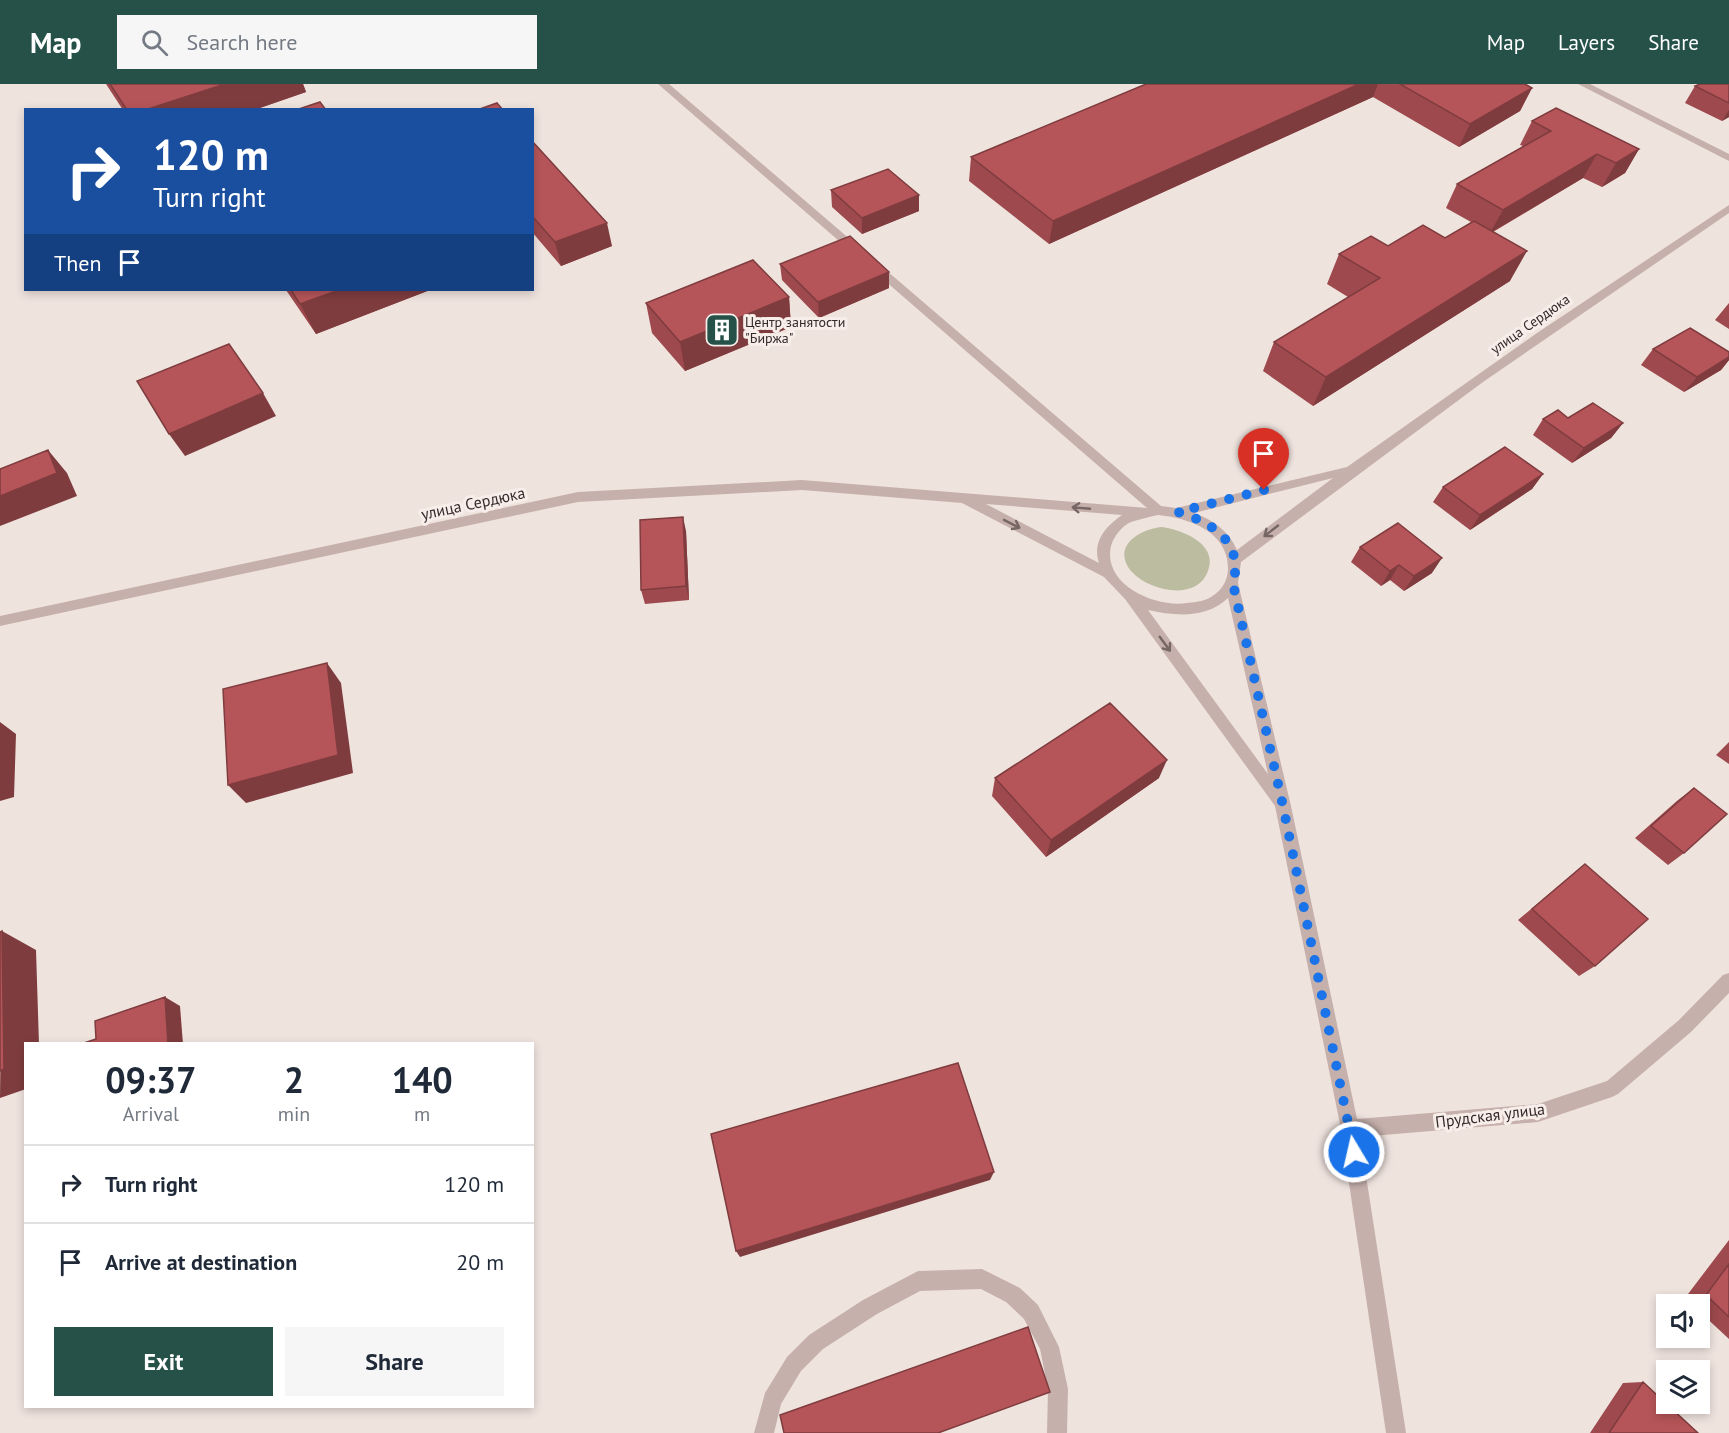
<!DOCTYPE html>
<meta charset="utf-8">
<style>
:root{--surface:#fff;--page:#f6f6f7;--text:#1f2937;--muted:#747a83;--line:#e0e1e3;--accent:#255148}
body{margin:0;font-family:"PT Sans",sans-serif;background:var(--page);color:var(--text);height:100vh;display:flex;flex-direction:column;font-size:22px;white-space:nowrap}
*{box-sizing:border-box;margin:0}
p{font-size:20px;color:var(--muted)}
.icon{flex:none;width:33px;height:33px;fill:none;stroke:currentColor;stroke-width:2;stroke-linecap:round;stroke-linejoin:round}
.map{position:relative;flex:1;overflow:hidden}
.sheet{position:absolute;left:24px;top:958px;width:510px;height:366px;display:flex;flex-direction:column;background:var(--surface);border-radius:0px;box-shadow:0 3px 9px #0003}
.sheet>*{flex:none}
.guide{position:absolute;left:24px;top:24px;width:510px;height:183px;border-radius:0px;box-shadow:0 3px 9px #0003;background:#1a4fa0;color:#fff;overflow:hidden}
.controls{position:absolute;left:1656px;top:1210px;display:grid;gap:12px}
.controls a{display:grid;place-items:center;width:54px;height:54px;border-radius:0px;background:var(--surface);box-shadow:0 3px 9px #0003;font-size:30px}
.pin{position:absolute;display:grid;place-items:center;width:51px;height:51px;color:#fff;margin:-62px -26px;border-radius:50% 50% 50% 0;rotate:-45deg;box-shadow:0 0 6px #0007}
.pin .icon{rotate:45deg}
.me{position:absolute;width:66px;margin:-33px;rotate:351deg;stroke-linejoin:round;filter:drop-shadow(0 0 4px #0008)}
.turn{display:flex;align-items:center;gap:21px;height:126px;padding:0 30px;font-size:27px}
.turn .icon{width:78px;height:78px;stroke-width:2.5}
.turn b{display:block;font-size:42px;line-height:51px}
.then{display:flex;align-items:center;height:57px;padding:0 30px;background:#0003;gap:12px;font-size:22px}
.eta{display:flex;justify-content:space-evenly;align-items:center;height:102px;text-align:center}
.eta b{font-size:36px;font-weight:700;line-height:42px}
.button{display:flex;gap:12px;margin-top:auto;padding:12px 30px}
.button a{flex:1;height:69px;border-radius:0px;background:var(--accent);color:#fff;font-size:24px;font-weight:700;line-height:69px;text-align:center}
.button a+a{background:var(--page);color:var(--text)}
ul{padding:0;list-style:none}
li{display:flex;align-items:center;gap:18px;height:78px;padding:0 30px;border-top:2px solid var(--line)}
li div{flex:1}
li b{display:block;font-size:22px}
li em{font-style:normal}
header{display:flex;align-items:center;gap:36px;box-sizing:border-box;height:84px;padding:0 30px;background:var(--accent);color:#fff}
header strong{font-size:28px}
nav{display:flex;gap:33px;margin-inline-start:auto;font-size:21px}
.search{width:420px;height:54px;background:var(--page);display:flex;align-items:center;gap:15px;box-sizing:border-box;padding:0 21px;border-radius:0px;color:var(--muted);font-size:22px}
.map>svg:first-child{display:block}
.green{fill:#bbbca0}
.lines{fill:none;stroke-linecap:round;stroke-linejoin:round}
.minor{fill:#c6b0ac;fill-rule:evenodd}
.wall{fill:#9d494d}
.shaded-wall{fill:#7f3c3e}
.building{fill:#b65559;stroke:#7f3c3e;stroke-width:1.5}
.oneway{stroke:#766664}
.route{stroke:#1a73e8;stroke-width:10;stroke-dasharray:0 18}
.labels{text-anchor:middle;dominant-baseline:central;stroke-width:6;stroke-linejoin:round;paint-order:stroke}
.far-poi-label{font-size:14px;fill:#352a2a;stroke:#f7eeea;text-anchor:start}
.far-street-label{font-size:14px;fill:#352a2a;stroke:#f7eeea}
.street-label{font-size:16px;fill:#352a2a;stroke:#f7eeea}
</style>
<header>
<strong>Map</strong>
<div class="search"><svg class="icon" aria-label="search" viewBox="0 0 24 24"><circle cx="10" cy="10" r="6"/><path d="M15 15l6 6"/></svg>Search here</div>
<nav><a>Map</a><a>Layers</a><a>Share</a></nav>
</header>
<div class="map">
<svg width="1729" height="1349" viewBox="0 0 1729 1349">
<rect width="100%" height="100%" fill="#efe3de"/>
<!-- green -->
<path class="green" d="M 1161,443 C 1181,445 1219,460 1208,487 C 1197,518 1149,507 1132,488 C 1111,463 1138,446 1161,443 Z"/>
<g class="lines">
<!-- minor -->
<path class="minor" d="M 658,0 L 669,0 L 1161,422 L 1176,424 L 1347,383 L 1537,249 L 1729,121 L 1729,129 L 1483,298 L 1241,478 L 1238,499 L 1291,722 L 1357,1035 L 1538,1020 L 1607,997 L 1679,936 L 1723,891 L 1729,889 L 1729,909 L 1691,948 L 1618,1010 L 1612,1013 L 1538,1038 L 1360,1053 L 1406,1349 L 1386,1349 L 1341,1045 L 1275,722 L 1125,515 L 1104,493 L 962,419 L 802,406 L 578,418 L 0,542 L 0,532 L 578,408 L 802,396 L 1147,424 ZM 1333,394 L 1237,466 C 1229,447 1213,436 1194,429 ZM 986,420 L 1122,431 C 1105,443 1092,458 1099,479 ZM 1158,431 C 1188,434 1228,447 1228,484 C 1228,495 1223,505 1214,511 C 1206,517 1197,518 1187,519 C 1156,524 1102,501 1111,462 C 1114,452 1122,442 1131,438 C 1140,435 1149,433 1158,431 ZM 1228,514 L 1268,690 L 1148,526 C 1175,532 1206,535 1228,514 Z
M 1578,0 L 1590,0 L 1729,70 L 1729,77 Z
M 982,1185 L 1020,1204 L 1038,1221 L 1059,1263 L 1068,1305 L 1067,1349 L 1047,1349 L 1048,1305 L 1040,1265 L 1024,1235 L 1006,1218 L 981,1205 L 920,1207 L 877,1230 L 823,1265 L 801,1287 L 781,1320 L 774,1349 L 754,1349 L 765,1309 L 787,1273 L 809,1251 L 863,1216 L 918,1187 Z"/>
</g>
<!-- wall -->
<path class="wall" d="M 106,0 L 303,0 L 306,8 L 254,26 L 123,26 Z
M 1146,0 L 1525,0 L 1532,4 L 1520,27 L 1459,63 L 1373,13 L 1049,160 L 969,97 L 971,73 Z
M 1729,0 L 1729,33 L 1722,37 L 1685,19 L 1695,2 Z
M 1532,37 L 1639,65 L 1625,89 L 1602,103 L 1583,94 L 1493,148 L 1510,197 L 1313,322 L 1263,287 L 1274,258 L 1348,213 L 1327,200 L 1339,170 L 1445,154 L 1471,138 L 1446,124 L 1457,100 L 1523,62 L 1520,61 Z
M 532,57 L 612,162 L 561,182 L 532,148 Z
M 831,106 L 919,111 L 919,127 L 862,150 L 832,123 Z
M 780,180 L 889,204 L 819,234 L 782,196 Z
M 286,206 L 430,206 L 316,250 Z
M 789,213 L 791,243 L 685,287 L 652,249 L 646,219 Z
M 1729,219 L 1729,245 L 1715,236 Z
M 1653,265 L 1729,268 L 1729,276 L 1721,286 L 1684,308 L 1641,281 Z
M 1568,334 L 1623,339 L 1611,354 L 1572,379 L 1533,351 L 1543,335 Z
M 1543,390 L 1532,405 L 1470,446 L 1433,418 L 1443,403 Z
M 686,447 L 689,516 L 645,520 L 641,506 Z
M 1360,463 L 1432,489 L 1404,507 L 1390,496 L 1381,502 L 1351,478 Z
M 1729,658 L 1729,680 L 1716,671 Z
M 995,694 L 1159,694 L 1046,773 L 992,712 Z
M 1694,704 L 1684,769 L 1668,781 L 1635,754 L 1678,716 Z
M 1585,780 L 1595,882 L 1579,892 L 1518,836 Z
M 1729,1156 L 1729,1255 L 1700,1228 L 1700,1221 L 1692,1221 L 1685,1214 Z
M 1643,1298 L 1698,1349 L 1590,1349 L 1623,1299 Z"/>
<!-- shaded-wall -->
<path class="shaded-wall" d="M 225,0 L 303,0 L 306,8 L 254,26 L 145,26 Z
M 1359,0 L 1378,0 L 1373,13 L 1049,160 L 1053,137 Z
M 1532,4 L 1520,27 L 1459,63 L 1470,40 Z
M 1729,26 L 1729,33 L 1722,37 Z
M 1639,65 L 1625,89 L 1602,103 L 1616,79 Z
M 1597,70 L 1583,94 L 1490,149 L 1503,126 Z
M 919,111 L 919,127 L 862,150 L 862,134 Z
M 607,139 L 612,162 L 561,182 L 555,158 Z
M 1527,167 L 1510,197 L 1313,322 L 1326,293 Z
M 889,188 L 889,204 L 819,234 L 818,218 Z
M 339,206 L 430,206 L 316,250 L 300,220 Z
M 789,213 L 791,243 L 685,287 L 680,258 Z
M 1729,273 L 1729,276 L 1721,286 L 1684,308 L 1697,293 Z
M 263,309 L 276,332 L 185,372 L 169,350 Z
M 1623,339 L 1611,354 L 1572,379 L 1584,364 Z
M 48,366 L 67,389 L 77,412 L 0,442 L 0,412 Z
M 1543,390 L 1532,405 L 1470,446 L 1480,431 Z
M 683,433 L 686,447 L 689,516 L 686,502 Z
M 1442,474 L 1432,489 L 1404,507 L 1414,492 Z
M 1399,481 L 1390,496 L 1381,502 L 1390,487 Z
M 327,579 L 341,599 L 353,689 L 246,719 L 228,701 Z
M 0,638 L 16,650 L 14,713 L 0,717 Z
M 1167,676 L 1159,694 L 1046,773 L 1051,756 Z
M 2,847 L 36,866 L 39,960 L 26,960 L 26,1005 L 0,1014 Z
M 165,913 L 180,922 L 183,960 L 168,960 Z
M 994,1088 L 990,1096 L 740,1173 L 736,1167 Z"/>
<!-- building -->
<path class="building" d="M 110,0 L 225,0 L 145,26 L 127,26 Z
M 1146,0 L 1359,0 L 1053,137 L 971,73 Z
M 1400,0 L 1525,0 L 1532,4 L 1470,40 Z
M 1700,0 L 1729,0 L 1729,19 L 1695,2 Z
M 320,18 L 326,26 L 296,26 Z
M 497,19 L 503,26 L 477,26 Z
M 1556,24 L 1639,65 L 1616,79 L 1597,70 L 1503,126 L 1457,100 L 1551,47 L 1532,37 Z
M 532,57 L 607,139 L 555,158 L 532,132 Z
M 888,85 L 919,111 L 862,134 L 831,106 Z
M 1474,137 L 1527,167 L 1326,293 L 1274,258 L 1380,194 L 1339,170 L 1371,152 L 1388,162 L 1423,141 L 1445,154 Z
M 850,152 L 889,188 L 818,218 L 780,180 Z
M 753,176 L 789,213 L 680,258 L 646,219 Z
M 291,206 L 339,206 L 300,220 Z
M 1690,244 L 1729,268 L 1729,273 L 1697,293 L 1653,265 Z
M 229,260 L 263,309 L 169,350 L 137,297 Z
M 1593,319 L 1623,339 L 1584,364 L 1543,335 L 1558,326 L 1568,334 Z
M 1505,363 L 1543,390 L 1480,431 L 1443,403 Z
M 48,366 L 57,389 L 0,412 L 0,385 Z
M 683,433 L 686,502 L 641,506 L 640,436 Z
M 1398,439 L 1442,474 L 1414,492 L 1399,481 L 1390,487 L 1360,463 Z
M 327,579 L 338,671 L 228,701 L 223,605 Z
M 1110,619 L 1167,676 L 1051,756 L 995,694 Z
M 1694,704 L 1727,730 L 1684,769 L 1651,742 Z
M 1585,780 L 1648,835 L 1595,882 L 1532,825 Z
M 2,847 L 4,985 L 0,987 L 0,848 Z
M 165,913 L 168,960 L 81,960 L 96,955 L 95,937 Z
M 958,979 L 994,1088 L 736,1167 L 711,1050 Z
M 1729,1180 L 1729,1233 L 1706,1211 Z
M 1028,1243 L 1050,1308 L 938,1349 L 784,1349 L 780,1331 Z
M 1643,1298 L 1698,1349 L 1609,1349 Z"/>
<!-- one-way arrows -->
<defs><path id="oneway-shaft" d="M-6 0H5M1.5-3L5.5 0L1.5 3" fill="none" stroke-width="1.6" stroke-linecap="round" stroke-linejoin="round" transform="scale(1.5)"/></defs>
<g class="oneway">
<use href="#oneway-shaft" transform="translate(1081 424) rotate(-175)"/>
<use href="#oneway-shaft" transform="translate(1012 440) rotate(27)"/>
<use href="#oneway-shaft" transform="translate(1271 447) rotate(142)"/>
<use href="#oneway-shaft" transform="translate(1165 560) rotate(54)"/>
</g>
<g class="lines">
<!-- route -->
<path class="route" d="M 1264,406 L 1178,428 C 1213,439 1244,458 1233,500 L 1283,722 L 1354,1068"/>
</g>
<!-- icons -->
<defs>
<g id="building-square" transform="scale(1.725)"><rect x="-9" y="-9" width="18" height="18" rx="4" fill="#255148" stroke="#f7eeea"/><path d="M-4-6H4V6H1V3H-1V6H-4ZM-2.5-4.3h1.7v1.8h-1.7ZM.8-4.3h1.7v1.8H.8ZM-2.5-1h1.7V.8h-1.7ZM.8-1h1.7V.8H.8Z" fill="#fff"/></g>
</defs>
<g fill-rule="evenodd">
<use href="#building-square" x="722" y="246"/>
</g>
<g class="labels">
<!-- far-poi labels -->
<g class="far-poi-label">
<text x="745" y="238">Центр занятости<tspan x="745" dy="16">"Биржа"</tspan></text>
</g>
<!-- far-street labels -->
<g class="far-street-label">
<text transform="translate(1530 240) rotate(-35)">улица Сердюка</text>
</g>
<!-- street labels -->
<g class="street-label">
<text transform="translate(473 419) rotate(-12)">улица Сердюка</text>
<text transform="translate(1490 1031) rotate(-7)">Прудская улица</text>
</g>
</g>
</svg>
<div class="controls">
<a><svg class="icon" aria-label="sound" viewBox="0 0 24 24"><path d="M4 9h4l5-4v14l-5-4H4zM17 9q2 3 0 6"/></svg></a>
<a><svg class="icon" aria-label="layers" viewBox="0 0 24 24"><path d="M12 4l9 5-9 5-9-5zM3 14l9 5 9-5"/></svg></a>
</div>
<div class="pin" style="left:1264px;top:406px;background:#d93025"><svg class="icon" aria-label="arrive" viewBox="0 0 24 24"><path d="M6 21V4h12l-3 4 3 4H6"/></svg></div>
<svg class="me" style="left:1354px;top:1068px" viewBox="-20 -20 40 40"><circle r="17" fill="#1a73e8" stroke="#fff" stroke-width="3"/><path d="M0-11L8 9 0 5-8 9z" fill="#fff"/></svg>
<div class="guide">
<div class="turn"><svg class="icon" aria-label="right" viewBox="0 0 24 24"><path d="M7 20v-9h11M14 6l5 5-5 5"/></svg><div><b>120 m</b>Turn right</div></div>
<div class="then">Then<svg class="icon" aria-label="arrive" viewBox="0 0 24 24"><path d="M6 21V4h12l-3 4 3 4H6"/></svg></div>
</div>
<section class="sheet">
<div class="eta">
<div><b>09:37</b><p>Arrival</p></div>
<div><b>2</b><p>min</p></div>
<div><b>140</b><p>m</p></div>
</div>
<ul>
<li><svg class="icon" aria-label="right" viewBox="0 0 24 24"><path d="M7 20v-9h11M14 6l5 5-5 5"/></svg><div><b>Turn right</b></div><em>120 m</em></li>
<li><svg class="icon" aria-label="arrive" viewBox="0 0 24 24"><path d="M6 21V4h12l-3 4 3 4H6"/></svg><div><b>Arrive at destination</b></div><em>20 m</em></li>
</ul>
<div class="button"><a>Exit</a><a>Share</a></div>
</section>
</div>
